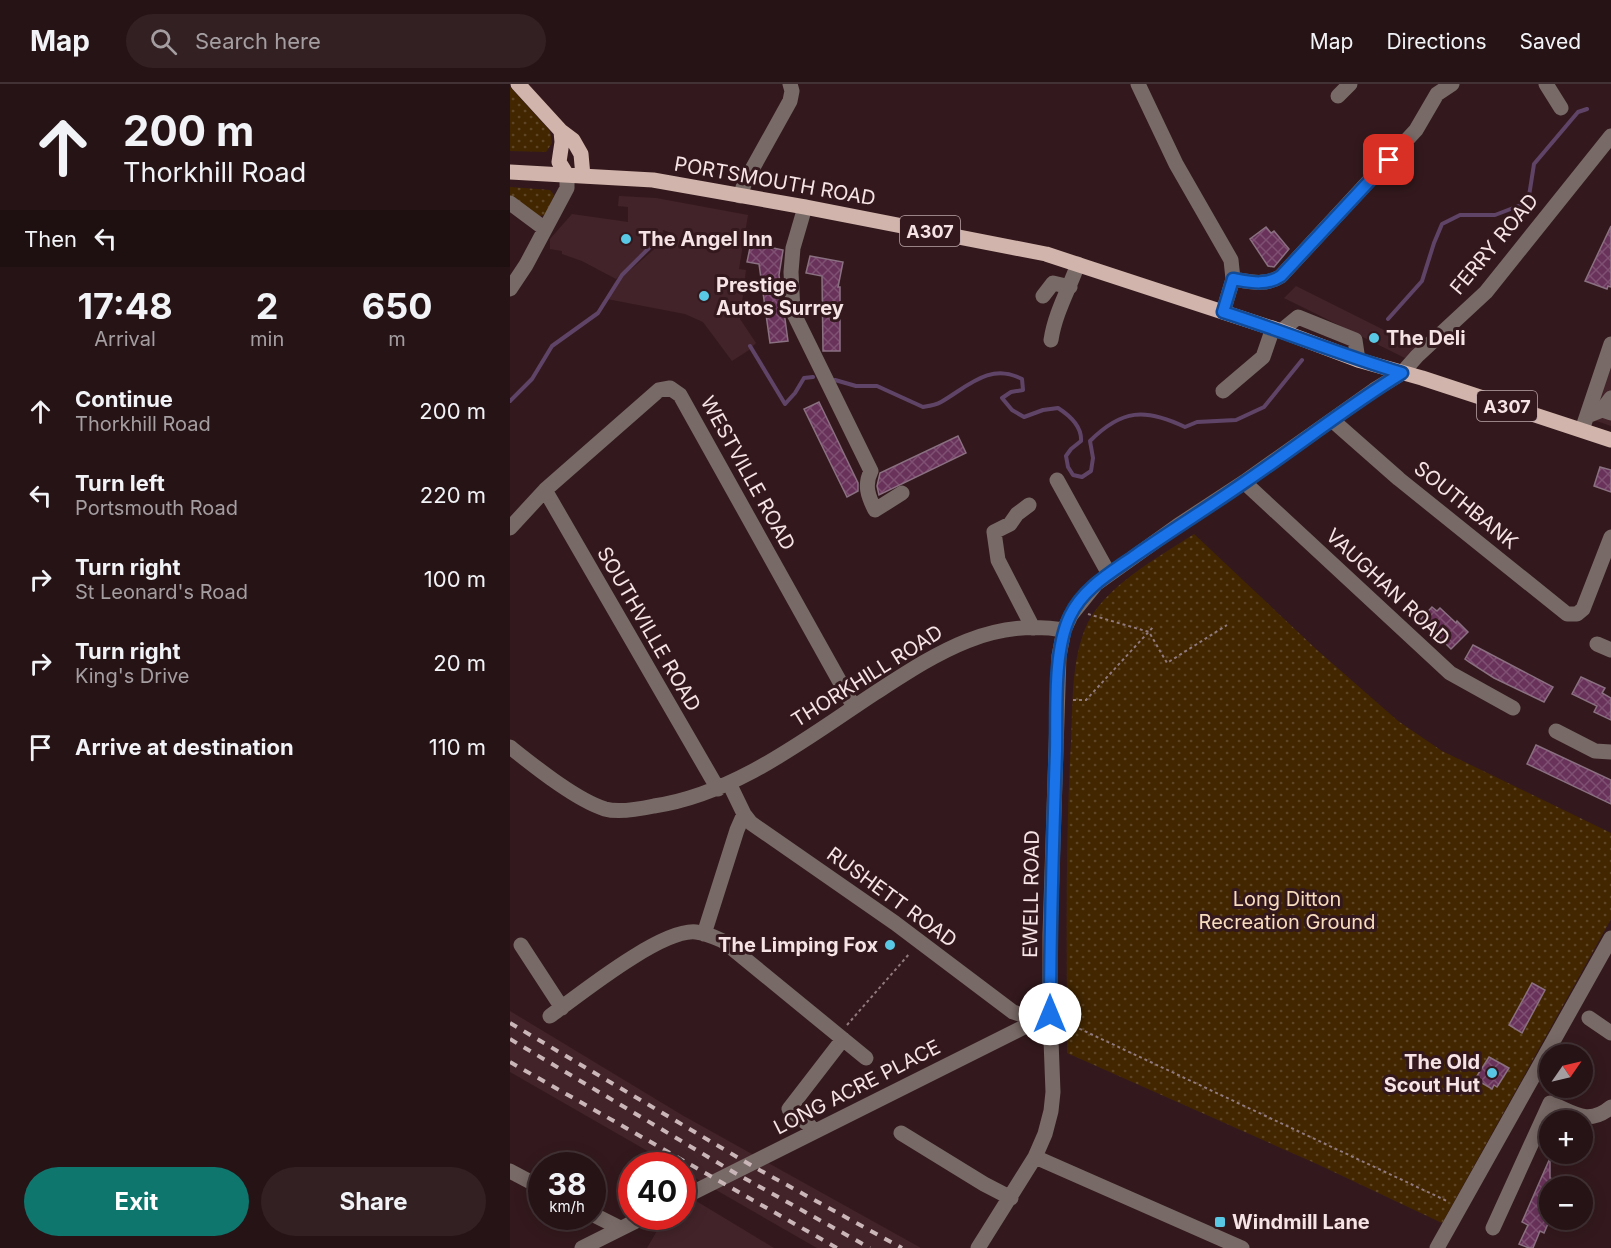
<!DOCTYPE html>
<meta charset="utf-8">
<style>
:root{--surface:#261316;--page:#322023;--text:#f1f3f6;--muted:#a49ea1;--line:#423235;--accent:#0f766e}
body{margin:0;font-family:Inter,sans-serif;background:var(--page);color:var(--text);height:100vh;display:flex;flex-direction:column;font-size:22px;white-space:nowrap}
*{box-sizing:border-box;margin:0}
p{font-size:20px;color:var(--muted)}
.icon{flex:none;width:33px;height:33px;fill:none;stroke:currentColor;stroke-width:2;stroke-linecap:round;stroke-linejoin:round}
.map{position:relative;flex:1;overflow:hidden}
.details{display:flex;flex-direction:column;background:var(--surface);width:510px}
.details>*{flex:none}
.banner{background:#261316;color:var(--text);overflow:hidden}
.needle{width:39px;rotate:56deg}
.buttons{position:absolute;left:1029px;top:960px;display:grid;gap:12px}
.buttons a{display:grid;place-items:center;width:54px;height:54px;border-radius:50%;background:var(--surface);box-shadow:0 3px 15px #0003,0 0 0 2px var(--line);font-size:30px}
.speed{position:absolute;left:18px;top:1068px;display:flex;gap:12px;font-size:30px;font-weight:700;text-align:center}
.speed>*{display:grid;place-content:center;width:78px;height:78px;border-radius:50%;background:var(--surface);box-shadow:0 3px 15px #0003,0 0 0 2px var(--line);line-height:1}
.speed small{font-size:15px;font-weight:400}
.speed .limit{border:9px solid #d22;background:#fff;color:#111}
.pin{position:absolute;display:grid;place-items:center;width:51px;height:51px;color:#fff;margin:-26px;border-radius:12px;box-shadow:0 3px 9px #0006}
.me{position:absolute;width:66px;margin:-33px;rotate:0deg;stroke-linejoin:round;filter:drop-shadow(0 0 4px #0008)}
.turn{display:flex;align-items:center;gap:21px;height:126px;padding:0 24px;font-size:27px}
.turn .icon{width:78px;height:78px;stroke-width:2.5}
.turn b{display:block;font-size:42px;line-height:51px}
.then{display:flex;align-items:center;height:57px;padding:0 24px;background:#0003;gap:12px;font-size:22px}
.eta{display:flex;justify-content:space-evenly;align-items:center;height:102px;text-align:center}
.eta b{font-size:36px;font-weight:700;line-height:42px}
.cta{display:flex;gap:12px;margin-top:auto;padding:12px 24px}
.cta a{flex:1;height:69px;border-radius:36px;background:var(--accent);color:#fff;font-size:24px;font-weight:700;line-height:69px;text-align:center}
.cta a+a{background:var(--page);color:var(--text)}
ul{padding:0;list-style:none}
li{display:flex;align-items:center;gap:18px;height:84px;padding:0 24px}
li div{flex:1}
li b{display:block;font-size:22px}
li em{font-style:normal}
header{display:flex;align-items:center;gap:36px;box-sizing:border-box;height:84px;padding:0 30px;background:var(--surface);border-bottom:2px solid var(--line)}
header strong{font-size:28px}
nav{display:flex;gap:33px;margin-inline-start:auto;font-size:21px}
.search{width:420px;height:54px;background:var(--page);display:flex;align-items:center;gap:15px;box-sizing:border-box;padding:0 21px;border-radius:33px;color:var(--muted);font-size:22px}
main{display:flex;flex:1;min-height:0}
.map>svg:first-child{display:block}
.built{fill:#422329}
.park{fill:url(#park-dots)}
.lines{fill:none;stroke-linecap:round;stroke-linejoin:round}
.stream{stroke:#604468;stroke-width:4}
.building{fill:url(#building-cross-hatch);stroke:#8a7081;stroke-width:1.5}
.path{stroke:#917a7e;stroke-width:2;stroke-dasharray:3 3;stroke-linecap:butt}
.minor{stroke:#786a66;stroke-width:15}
.major{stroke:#d1b4ab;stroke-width:15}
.rail{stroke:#cab6b9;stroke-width:4;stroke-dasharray:8 8;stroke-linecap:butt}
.route-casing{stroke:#114b97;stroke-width:15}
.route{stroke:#1a73e8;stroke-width:10}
.poi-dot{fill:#59c8e4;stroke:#33191d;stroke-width:2}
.labels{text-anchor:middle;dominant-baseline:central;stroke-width:6;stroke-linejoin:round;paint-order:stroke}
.shield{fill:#33191d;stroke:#bca6aa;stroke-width:1.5}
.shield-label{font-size:18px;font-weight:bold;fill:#f6e3e6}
.street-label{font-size:20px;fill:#f6e3e6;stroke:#33191d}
.poi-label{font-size:20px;font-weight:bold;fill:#f6e3e6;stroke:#33191d;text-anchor:start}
.park-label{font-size:20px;fill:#f7dcbe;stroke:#33191d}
</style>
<header>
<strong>Map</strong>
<div class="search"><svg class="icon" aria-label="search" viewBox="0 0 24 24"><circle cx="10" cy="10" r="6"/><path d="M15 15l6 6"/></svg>Search here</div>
<nav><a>Map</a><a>Directions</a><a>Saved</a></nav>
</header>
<main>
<section class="details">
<div class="banner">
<div class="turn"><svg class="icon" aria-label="ahead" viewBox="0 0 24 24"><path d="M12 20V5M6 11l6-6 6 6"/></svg><div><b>200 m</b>Thorkhill Road</div></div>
<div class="then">Then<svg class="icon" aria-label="left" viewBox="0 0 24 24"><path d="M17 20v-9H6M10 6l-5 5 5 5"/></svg></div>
</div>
<div class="eta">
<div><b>17:48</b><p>Arrival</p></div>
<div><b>2</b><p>min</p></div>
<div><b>650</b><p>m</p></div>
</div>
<ul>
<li><svg class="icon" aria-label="ahead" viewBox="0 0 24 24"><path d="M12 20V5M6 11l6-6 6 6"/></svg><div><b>Continue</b><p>Thorkhill Road</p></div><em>200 m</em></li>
<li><svg class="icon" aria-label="left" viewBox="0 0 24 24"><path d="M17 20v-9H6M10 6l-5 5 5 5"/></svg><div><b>Turn left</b><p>Portsmouth Road</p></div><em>220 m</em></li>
<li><svg class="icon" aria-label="right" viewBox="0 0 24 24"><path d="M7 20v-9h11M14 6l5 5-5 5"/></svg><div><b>Turn right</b><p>St Leonard's Road</p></div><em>100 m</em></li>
<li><svg class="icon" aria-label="right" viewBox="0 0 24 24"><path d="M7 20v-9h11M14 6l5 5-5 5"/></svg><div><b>Turn right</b><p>King's Drive</p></div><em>20 m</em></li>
<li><svg class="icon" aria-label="arrive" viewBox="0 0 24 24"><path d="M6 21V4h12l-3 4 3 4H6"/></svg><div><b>Arrive at destination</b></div><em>110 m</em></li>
</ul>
<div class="cta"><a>Exit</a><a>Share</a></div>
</section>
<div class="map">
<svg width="1101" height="1164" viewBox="0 0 1101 1164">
<defs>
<pattern id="park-dots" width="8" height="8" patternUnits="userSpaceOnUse" patternTransform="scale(1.5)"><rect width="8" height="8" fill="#422600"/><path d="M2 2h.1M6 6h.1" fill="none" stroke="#5e4525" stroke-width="1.8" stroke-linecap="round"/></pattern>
<pattern id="building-cross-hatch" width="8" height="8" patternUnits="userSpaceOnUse" patternTransform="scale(1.5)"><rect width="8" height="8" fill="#69325a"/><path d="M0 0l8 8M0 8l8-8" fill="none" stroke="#7f5072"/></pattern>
</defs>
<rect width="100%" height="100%" fill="#33191d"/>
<!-- built -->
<path class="built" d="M 109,112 L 146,114 L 238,131 L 229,185 L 236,186 L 230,235 L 246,259 L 239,266 L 222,277 L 193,238 L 175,230 L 97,215 L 108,197 L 159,152 L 159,148 L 153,146 L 152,154 L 106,195 L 72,177 L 52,170 L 52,167 L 40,165 L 40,155 L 62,130 L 118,138 L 118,123 L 108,122 Z
M 786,202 L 906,262 L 895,274 L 774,214 Z
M 1101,284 L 1101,342 L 1081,335 Z
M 0,927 L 172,1031 L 411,1164 L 307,1164 L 173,1087 L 172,1082 L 162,1081 L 0,988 Z
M 173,1109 L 264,1164 L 137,1164 L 155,1133 L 172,1132 Z"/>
<!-- park -->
<path class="park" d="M 0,3 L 40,47 L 42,59 L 36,68 L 0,67 Z
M 0,103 L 40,106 L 44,111 L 35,131 L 29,132 L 0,112 Z
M 684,450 L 807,566 L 888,637 L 932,667 L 1101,749 L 1101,835 L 932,1139 L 807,1080 L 557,969 C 557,865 555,761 561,658 C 563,621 561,580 575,545 C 592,503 648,474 684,450 Z"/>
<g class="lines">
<!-- stream -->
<path class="stream" d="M 878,235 L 912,197 L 924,159 L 932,140 L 950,131 L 985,131 L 1011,121 L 1019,112 L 1024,80 L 1068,28 L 1077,25
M 240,262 L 275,320 L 285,309 L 294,294 L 303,293
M 325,296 L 346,302 L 367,302 L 413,323 C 419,322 426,321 431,318 C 457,303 480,278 512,295 L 513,306 L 501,308 L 492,314 L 502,326 L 514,333 L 533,326 L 548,324 C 559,331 572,342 571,357 L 561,365 L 556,372 L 558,383 L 563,391 L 572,393 L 581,387 L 583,374 L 580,357 C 612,325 635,324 675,343 L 687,338 L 726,336 L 754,323 L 792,276
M 0,317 L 22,295 L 42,262 L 88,229 L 112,191 L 139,164"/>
</g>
<!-- building -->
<path class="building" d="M 1101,142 L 1101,203 L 1098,202 L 1097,205 L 1075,197 Z
M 756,143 L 761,149 L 764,147 L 779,165 L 764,183 L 758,182 L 740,155 Z
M 241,159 L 273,166 L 269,191 L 278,257 L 260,259 L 249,180 L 237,178 Z
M 300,172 L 333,178 L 328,203 L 330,203 L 330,267 L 313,267 L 312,192 L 296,189 Z
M 309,318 L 348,399 L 348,407 L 337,413 L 294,325 Z
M 448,352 L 456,369 L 369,411 L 367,402 L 370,389 Z
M 1090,383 L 1101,386 L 1101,408 L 1084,402 Z
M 922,523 L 927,527 L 930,524 L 946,539 L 947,537 L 958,548 L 941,565 L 911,535 Z
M 963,561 L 1043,603 L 1034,618 L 984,594 L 959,578 L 955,575 Z
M 1071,593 L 1095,604 L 1092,609 L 1101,614 L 1101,636 L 1084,628 L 1087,622 L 1062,610 Z
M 1026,661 L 1101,696 L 1101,720 L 1017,680 Z
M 1022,899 L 1035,906 L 1012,949 L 999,941 Z
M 979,973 L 999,984 L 987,1003 L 984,1001 L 982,1005 L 965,995 Z
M 1040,1074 L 1040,1094 L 1059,1102 L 1040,1102 L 1040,1135 L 1034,1149 L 1030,1147 L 1023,1164 L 1019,1164 L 1009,1160 L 1018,1141 L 1012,1138 Z"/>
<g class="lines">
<!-- path -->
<path class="path" d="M 578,530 L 639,548 L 657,579 L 717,541
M 563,616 L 576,616 L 644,542
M 553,937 L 937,1117
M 337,941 L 400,869"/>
<!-- minor -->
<path class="minor" d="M 628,0 L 666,80 L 721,176 L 723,195 L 713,228
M 1036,0 L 1051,24
M 828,12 L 840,0
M 230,112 L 235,98 L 280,17 L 282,7 L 280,0
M 0,119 L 35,145
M 295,123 L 283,164 L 281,188 L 283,228 L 361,387 C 354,401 358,412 365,426 L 392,409
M 723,195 C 741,198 756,202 771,192 L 906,46 L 927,10 L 942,0
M 0,205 L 16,181 L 57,104 L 57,91
M 533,212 L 543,199 L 560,203
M 771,247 L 788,233 L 845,256 L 848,276
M 541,256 C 545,229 559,205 568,180
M 713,307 L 753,273 L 763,244
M 1092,326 L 1101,314
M 1077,332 L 1092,326 L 1101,329
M 822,336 L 889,395 L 1057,530 L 1067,530 L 1073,525 L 1101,453
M 1072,346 L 1101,260
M 547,396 L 599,490
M 734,398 L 940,589 L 1003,624
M 35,406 L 208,705
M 519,421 L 507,430 L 500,440 L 484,448 L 488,476 L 523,544
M 0,444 L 35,406 L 149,306 L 160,304 L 170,311 L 344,623
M 1087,560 L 1101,566
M 1046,647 L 1085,667 L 1101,668
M 0,663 C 24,682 66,716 95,725 C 109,729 130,725 144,722 C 226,710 298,653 365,609 C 424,571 479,533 554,546
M 219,699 L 234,730 L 241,739 L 385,839 L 503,928 L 518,933 L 534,932
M 194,850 L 227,746 L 234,730
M 11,861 L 52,924
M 40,932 C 69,911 152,844 186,848 C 196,849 204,853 213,857 L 356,974
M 1079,934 L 1101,949
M 300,1042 L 279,1025 L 333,955
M 391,1049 L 474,1100 L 501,1114
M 525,1073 L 732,1164
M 0,1087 L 32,1104
M 172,1114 L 540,930
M 82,1130 L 108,1143
M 983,1144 L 1040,1019 C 1064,1029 1078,1042 1101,1023
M 72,1164 L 136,1132
M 468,1164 L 525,1073 L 535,1050 L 541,1027 L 543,1008 L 540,930 L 540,851 L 549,572 L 554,546 L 561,531 L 586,500 L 667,442 L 734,398 L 864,306 L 892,289 L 907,272 L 976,208 L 1101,52
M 927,1164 L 1101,854"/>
<!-- major -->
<path class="major" d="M 8,0 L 51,47 L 63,56 L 71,70 L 73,92
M 51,47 L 52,58 L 49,78 L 57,91
M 0,88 L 143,96 L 295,123 L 536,170 L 771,247 L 848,276 L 912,294 L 1101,356"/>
<!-- rail -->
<path class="rail" d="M 0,939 L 244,1083 L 392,1164
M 0,955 L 225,1089 L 360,1164
M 0,978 L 327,1164"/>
</g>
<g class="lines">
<!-- route casing -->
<g class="route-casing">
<path id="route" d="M 540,930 C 540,842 543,755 546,667 C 547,627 543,567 560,532 C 573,504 602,488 626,471 C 662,446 699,423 735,398 C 788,362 838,322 892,289 C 831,271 773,247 713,228 L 723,195 C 740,198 756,202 771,192 L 879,76"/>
</g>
<!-- route -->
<use href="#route" class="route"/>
</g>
<!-- markers -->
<g class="poi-dot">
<circle cx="116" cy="155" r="6"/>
<circle cx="194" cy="212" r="6"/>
<circle cx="864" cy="254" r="6"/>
<circle cx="380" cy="861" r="6"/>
<circle cx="982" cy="989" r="6"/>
<rect x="704" y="1132" width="12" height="12" rx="3"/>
</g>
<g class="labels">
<!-- shield labels -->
<g class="shield">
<rect x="390" y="132" width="60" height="30" rx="4.5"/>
<rect x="967" y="307" width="60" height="30" rx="4.5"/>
</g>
<g class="shield-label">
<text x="420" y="147">A307</text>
<text x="997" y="322">A307</text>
</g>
<!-- street labels -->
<g class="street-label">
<text transform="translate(265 97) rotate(10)">PORTSMOUTH ROAD</text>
<text transform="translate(984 160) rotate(-50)">FERRY ROAD</text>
<text transform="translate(238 389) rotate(61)">WESTVILLE ROAD</text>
<text transform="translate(956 421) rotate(39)">SOUTHBANK</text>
<text transform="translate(878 503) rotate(43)">VAUGHAN ROAD</text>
<text transform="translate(139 545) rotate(60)">SOUTHVILLE ROAD</text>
<text transform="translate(357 592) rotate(-32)">THORKHILL ROAD</text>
<text transform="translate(521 810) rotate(-89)">EWELL ROAD</text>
<text transform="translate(382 813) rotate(36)">RUSHETT ROAD</text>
<text transform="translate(347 1003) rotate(-27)">LONG ACRE PLACE</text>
</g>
<!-- poi labels -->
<g class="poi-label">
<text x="128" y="155">The Angel Inn</text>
<text x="206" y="201">Prestige<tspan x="206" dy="23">Autos Surrey</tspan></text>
<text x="876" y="254">The Deli</text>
<text x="368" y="861" text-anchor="end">The Limping Fox</text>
<text x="970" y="978" text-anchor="end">The Old<tspan x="970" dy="23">Scout Hut</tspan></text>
<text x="722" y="1138">Windmill Lane</text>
</g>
<!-- park labels -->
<g class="park-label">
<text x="777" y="815">Long Ditton<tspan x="777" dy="23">Recreation Ground</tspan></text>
</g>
</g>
</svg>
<div class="buttons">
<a><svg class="needle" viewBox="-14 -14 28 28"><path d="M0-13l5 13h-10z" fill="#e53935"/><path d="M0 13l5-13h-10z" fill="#a49ea1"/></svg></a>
<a>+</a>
<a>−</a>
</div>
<div class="speed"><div>38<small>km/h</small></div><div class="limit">40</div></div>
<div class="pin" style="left:879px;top:76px;background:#d93025"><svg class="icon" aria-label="arrive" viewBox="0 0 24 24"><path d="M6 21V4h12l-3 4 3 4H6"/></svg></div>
<svg class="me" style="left:540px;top:930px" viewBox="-20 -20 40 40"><circle r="19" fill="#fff"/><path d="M0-13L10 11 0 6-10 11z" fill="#1a73e8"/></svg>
</div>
</main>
